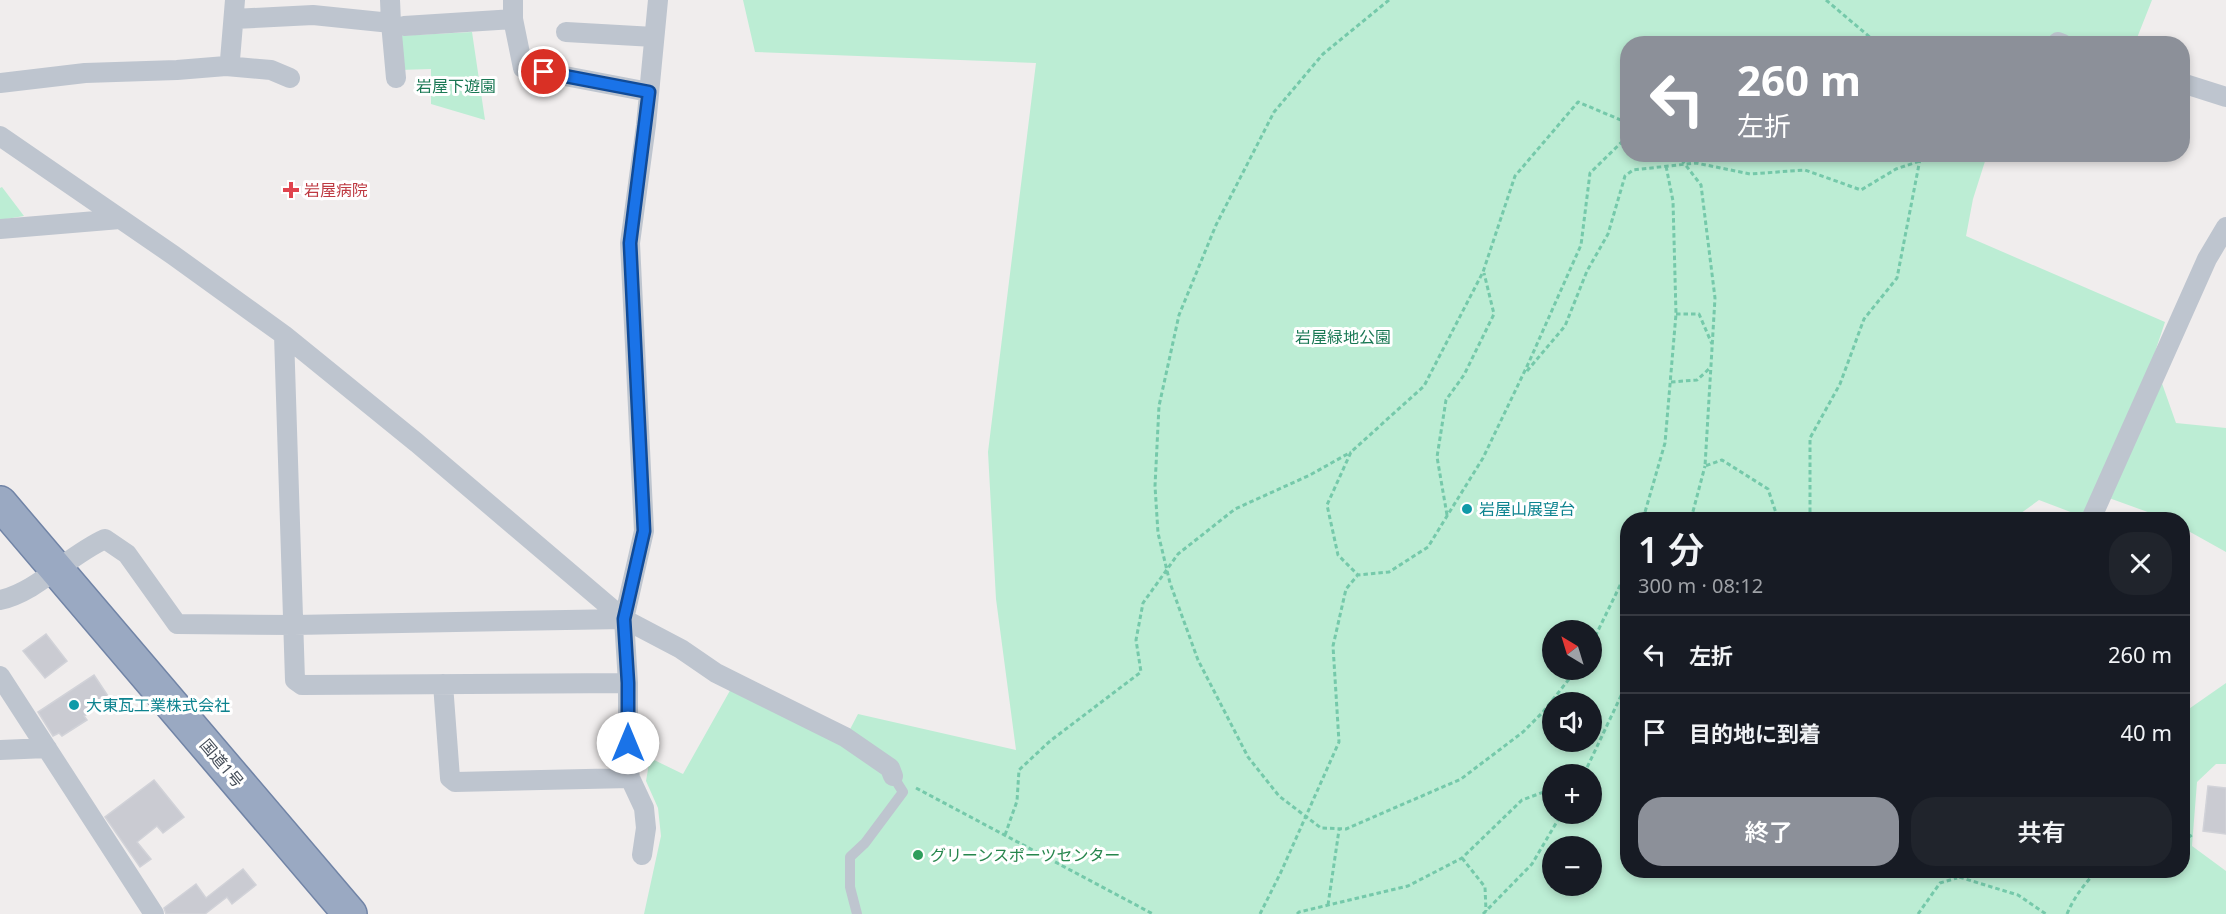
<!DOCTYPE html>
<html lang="ja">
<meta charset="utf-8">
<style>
:root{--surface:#171b24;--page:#20242c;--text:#f1f3f6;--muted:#9ea1a6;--line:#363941;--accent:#8c9099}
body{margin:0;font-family:"Noto Sans","Noto Sans JP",sans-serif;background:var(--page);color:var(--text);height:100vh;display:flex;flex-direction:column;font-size:22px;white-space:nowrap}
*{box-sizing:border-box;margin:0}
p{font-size:20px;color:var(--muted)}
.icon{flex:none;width:33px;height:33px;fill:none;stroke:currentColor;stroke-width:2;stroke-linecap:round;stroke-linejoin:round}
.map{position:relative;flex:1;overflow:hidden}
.side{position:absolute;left:1620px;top:512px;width:570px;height:366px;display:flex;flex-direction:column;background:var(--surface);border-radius:24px;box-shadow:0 3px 9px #0003}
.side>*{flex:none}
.top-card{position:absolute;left:1620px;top:36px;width:570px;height:126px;border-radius:24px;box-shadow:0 3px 9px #0003;background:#8c9099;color:#fff;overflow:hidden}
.needle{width:39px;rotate:322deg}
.fabs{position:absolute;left:1542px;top:620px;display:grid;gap:12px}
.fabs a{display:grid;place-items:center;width:60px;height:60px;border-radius:50%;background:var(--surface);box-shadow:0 3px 9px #0003;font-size:30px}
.pin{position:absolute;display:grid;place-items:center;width:51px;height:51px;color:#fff;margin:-26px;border:3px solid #fff;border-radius:50%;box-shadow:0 2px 6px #0007}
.me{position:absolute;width:66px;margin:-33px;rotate:0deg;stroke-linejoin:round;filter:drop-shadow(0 0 4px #0008)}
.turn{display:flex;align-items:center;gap:21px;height:126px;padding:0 18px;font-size:27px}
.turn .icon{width:78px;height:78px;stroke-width:2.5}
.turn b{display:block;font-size:42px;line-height:51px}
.round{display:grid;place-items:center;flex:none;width:63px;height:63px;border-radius:24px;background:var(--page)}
.overview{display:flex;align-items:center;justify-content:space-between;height:102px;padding:0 18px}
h1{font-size:36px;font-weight:600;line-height:45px}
.cta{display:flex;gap:12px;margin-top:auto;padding:12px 18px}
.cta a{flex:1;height:69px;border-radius:24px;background:var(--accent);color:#fff;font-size:24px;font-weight:600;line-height:69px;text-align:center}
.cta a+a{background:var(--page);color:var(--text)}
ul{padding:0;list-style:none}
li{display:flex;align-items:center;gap:18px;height:78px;padding:0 18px;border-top:2px solid var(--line)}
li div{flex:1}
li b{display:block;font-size:22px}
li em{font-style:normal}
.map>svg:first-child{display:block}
.green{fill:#bcedd4;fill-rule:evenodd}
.building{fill:#cacbd2;stroke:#d1d2d8;stroke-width:1.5}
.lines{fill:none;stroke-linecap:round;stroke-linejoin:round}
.trunk-casing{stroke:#7184a6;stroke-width:36}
.path{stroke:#75c9aa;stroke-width:3;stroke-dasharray:4.5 3;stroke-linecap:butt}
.service{stroke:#bec5cf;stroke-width:10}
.minor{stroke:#bec5cf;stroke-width:20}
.trunk{stroke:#9aa9c2;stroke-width:33}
.route-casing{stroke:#114b97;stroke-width:15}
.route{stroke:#1a73e8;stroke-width:10}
.health-dot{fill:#e0444e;stroke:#fff;stroke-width:2}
.culture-dot{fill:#0f9aa8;stroke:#fff;stroke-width:2}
.leisure-dot{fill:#2e9e5b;stroke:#fff;stroke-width:2}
.labels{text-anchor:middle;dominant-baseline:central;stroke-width:6;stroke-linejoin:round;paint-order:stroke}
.park-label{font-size:16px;fill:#1a7854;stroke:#fff}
.health-label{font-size:16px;fill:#be3a42;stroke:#fff;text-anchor:start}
.culture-label{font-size:16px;fill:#0d838f;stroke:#fff;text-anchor:start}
.street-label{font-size:16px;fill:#464e59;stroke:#fff}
.leisure-label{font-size:16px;fill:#27864d;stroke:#fff;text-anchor:start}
</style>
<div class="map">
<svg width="2226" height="914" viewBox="0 0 2226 914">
<rect width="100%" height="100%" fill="#f0eded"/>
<!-- green -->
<path class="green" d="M 743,0 L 2152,0 L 2135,43 L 2047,44 L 2022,39 L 2021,44 L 1628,44 L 1628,154 L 1987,155 L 1973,199 L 1966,236 L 2165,322 L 2153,358 L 2176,423 L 2226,428 L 2226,552 L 2183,528 L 2182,519 L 2167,519 L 2109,498 L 2102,519 L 2089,519 L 2039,500 L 2013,519 L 1628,519 L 1628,870 L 2182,870 L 2183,713 L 2226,683 L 2226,764 L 2216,764 L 2197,782 L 2192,846 L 2226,871 L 2226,914 L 644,914 L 661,836 L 658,808 L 646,781 L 650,758 L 683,774 L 732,687 L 846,737 L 858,714 L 1016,750 L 996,599 L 988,452 L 1036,63 L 755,52 ZM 1552,630 L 1592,630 L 1592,669 L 1552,669 ZM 1552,702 L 1592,702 L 1592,741 L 1552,741 ZM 1552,774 L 1592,774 L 1592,813 L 1552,813 ZM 1552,846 L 1592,846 L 1592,885 L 1552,885 Z
M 472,32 L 485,120 L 431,104 L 431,69 L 399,70 L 396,36 Z
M 2,187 L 24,216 L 0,220 L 0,188 Z"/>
<!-- building -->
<path class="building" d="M 46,634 L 67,661 L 45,678 L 23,651 Z
M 94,675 L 110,699 L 84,716 L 87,720 L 62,736 L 59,733 L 53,736 L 38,712 Z
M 154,780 L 184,817 L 163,833 L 157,826 L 137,842 L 151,859 L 140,867 L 105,817 Z
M 2208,786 L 2226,788 L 2226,834 L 2203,831 Z
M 243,869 L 256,885 L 232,904 L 227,897 L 205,914 L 166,914 L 164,908 L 196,884 L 206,898 Z"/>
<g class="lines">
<!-- trunk casing -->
<g class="trunk-casing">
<path id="trunk" d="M 0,503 L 350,914"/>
</g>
<!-- path -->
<path class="path" d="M 1389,0 L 1323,54 L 1274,112 L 1216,225 L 1179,315 L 1159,406 L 1155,486 L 1158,533 L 1170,583 L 1198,660 L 1248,757 L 1279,796 L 1321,828 L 1346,829 L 1461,779 L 1523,732 L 1543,712 L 1577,669
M 1826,0 L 1878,44
M 1628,123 L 1578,102 L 1515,176 L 1483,272 L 1424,386 L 1351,452 L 1327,505 L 1338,555 L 1358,575 L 1389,572 L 1428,547 L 1447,516 L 1483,458 L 1529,362 L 1581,245 L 1590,173 L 1628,136
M 1677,154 L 1701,185 L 1715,298 L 1705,466 L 1722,460 L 1768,489 L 1778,519
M 1676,314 L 1699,314 L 1712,344
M 1527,371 L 1565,326 L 1587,271 L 1608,234 L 1625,176 L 1633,170 L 1696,163 L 1750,174 L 1805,170 L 1861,190 L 1896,169 L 1920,161
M 1671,382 L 1697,380 L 1710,368
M 1447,515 L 1437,457 L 1446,400 L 1464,375 L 1494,314 L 1484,273
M 1643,519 L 1665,443 L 1676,314 L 1673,201 L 1666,166
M 1691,519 L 1705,466
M 1808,519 L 1810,516 L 1810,438 L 1840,384 L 1864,319 L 1897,278 L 1921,154
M 1592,643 L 1628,569
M 1584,774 L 1628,681
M 916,788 L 1153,914
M 1005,835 L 1017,801 L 1019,770 L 1050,741 L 1141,672 L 1136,640 L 1143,603 L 1178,554 L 1235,509 L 1310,475 L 1351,452
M 2182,842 L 2193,834
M 1462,858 L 1485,887 L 1486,911
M 1960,870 L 1959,877 L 2018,895 L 2046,914
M 2121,870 L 2131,876 L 2157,870
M 1328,905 L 1339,830
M 1260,914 L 1281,872 L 1339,742 L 1333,646 L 1346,589 L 1357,576
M 1297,914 L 1299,912 L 1408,886 L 1462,858 L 1522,800 L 1552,789
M 1483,914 L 1532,864 L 1562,813
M 1918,914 L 1940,883 L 1957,878
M 2067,914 C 2074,897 2085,883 2098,870"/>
<!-- service -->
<path class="service" d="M 857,914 L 850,887 L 850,857 L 865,843 L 903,792 L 893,776"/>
<!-- minor -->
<path class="minor" d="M 234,19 L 313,15 L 391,23 L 390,0
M 513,19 L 523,68 L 649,92
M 391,23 L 396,78
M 404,26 L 513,19 L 513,0
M 566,32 L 654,37
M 2058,42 L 2063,44
M 226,66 L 271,70 L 290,78
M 0,83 L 85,73 L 177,70 L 226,66 L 230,60 L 235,0
M 2182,83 L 2226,97
M 0,136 L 173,255 L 284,335 L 417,443 L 624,619 L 681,649 L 716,673 L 845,737 L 890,768 L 893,776
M 0,229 L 120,219
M 284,335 L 295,680 L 302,685 L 628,683
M 2091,519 L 2207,259 L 2226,227
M 0,600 C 37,592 69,555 105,539 L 127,554 L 177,624 L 294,625 L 624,619
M 0,676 L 154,914
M 443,684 L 450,778 L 455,782 L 630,778
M 0,750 L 47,748
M 642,855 L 646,828 L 644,808 L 630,778 L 628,763 L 628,683 L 624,619 L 644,531 L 630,243 L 646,125 L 658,0"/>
<!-- trunk -->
<use href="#trunk" class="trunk"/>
</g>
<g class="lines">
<!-- route casing -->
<g class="route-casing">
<path id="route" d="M 544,72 L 649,92 L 630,243 L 644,531 L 624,619 L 628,683 L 628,743"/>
</g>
<!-- route -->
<use href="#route" class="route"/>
</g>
<!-- markers -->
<path class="health-dot" d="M288 181h6v6h6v6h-6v6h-6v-6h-6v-6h6z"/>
<g class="culture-dot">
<circle cx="1467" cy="509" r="6"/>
<circle cx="74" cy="705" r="6"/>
</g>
<circle class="leisure-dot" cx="918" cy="855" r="6"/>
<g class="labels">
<!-- park labels -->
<g class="park-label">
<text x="456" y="86">岩屋下遊園</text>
<text x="1343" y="337">岩屋緑地公園</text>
</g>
<!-- health labels -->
<g class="health-label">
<text x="304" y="190">岩屋病院</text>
</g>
<!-- culture labels -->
<g class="culture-label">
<text x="1479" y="509">岩屋山展望台</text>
<text x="86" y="705">大東瓦工業株式会社</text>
</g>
<!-- street labels -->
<g class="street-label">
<text transform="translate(222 763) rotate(50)">国道1号</text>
</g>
<!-- leisure labels -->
<g class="leisure-label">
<text x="930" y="855">グリーンスポーツセンター</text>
</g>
</g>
</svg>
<div class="fabs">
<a><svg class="needle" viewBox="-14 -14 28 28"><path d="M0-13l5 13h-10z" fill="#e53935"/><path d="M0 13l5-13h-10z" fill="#9ea1a6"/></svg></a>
<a><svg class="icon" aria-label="sound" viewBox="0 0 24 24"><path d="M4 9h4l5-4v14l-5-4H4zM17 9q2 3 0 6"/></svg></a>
<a>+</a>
<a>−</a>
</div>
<div class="pin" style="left:544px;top:72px;background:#d93025"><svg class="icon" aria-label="arrive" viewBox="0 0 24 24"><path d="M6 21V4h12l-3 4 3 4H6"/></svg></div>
<svg class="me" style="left:628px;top:743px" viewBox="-20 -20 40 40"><circle r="19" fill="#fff"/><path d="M0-13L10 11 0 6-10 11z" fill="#1a73e8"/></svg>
<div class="top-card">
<div class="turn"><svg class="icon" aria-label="left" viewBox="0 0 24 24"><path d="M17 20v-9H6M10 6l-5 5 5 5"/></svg><div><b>260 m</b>左折</div></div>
</div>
<section class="side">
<div class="overview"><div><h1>1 分</h1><p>300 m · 08:12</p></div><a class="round"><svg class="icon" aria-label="close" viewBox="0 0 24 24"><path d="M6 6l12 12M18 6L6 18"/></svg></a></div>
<ul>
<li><svg class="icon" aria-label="left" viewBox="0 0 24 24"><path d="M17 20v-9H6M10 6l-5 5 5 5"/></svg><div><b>左折</b></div><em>260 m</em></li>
<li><svg class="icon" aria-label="arrive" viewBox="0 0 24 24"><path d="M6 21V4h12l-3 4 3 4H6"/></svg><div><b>目的地に到着</b></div><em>40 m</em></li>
</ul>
<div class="cta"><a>終了</a><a>共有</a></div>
</section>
</div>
